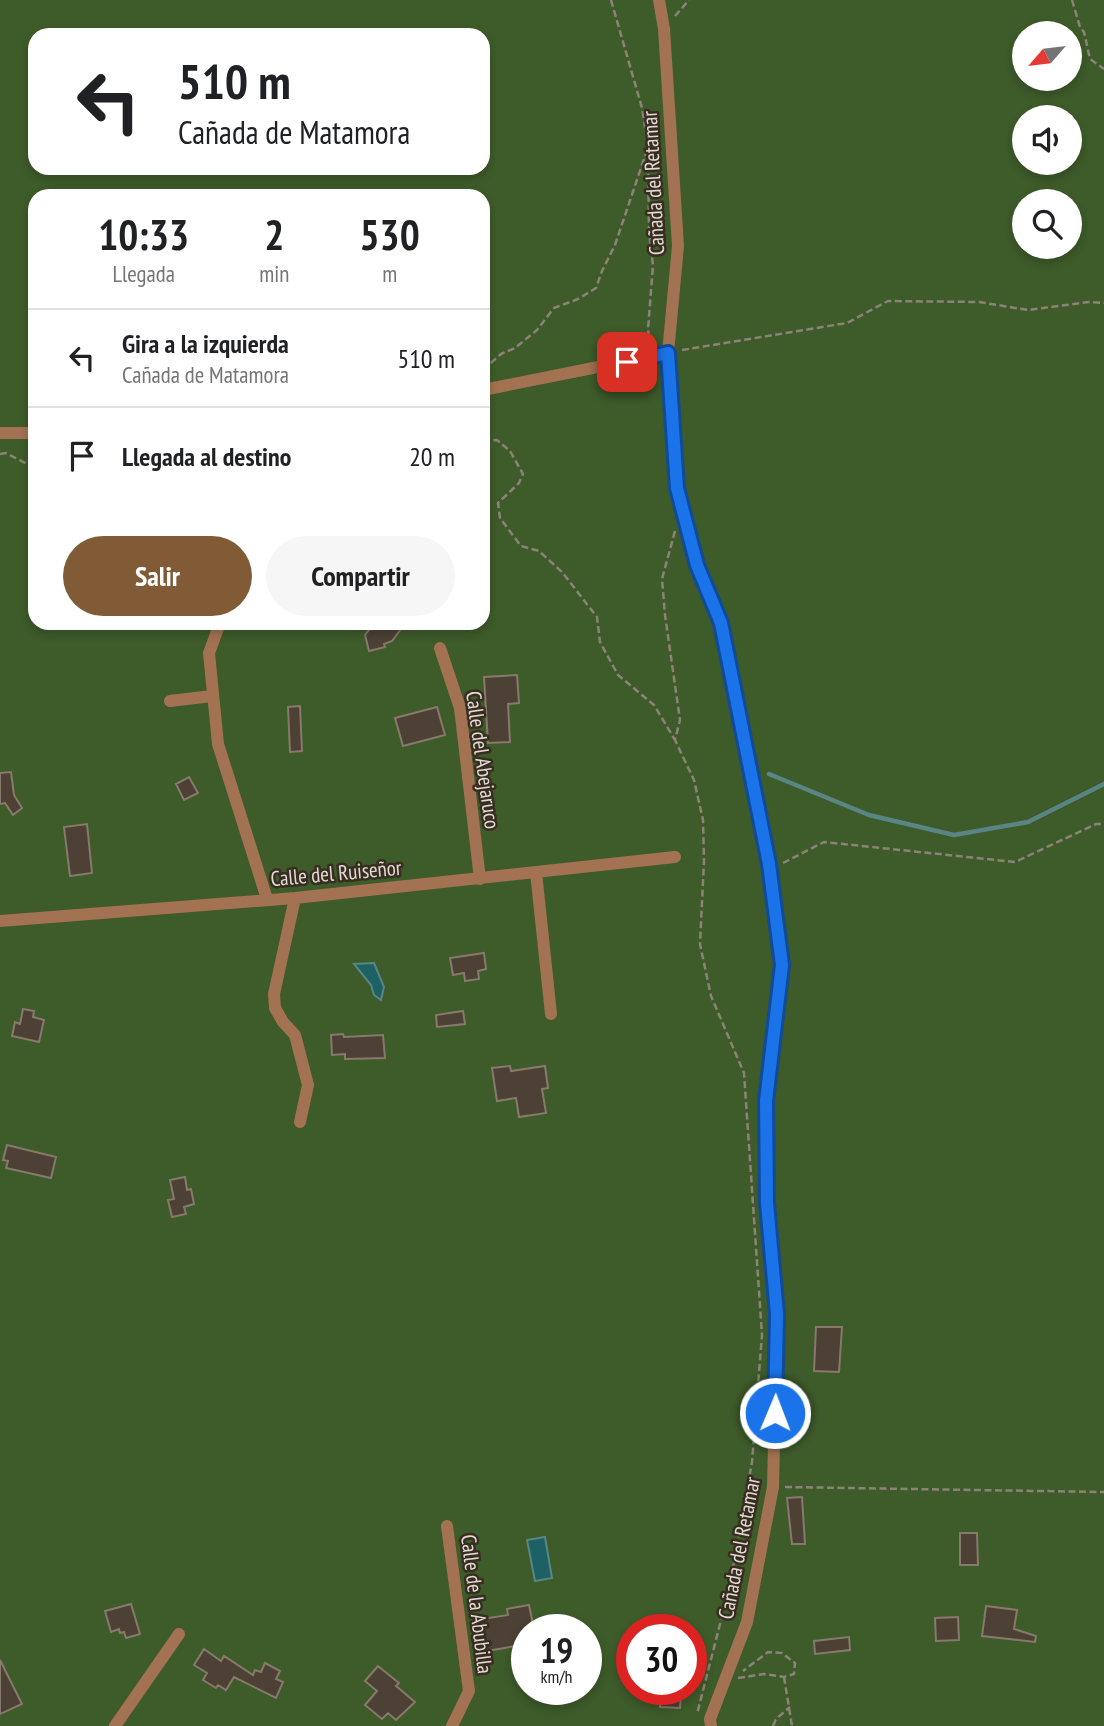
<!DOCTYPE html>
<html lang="es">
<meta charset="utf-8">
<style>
:root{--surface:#fff;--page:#f6f6f6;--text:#202124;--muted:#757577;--line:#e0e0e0;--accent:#815b35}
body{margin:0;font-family:"PT Sans Narrow",sans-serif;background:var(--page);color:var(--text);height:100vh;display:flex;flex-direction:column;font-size:26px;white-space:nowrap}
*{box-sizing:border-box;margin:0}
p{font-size:23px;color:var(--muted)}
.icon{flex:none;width:38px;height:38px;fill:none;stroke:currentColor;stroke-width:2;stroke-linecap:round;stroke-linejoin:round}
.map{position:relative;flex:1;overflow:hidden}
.details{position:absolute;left:28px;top:189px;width:462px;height:441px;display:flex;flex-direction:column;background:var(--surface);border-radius:21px;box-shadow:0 4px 10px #0003}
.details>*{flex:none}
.banner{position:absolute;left:28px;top:28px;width:462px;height:147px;border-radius:21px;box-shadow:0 4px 10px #0003;background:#fff;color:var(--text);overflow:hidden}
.needle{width:46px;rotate:242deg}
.tools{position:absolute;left:1012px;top:21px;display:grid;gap:14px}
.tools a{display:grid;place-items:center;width:70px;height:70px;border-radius:50%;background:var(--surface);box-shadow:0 4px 10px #0003;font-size:35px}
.speed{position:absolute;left:511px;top:1614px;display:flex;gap:14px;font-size:35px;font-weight:700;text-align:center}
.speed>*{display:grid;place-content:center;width:91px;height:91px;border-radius:50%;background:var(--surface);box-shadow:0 4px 10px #0003;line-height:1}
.speed small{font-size:18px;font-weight:400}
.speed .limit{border:10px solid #d22;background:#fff;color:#111}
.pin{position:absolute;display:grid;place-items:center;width:60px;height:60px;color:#fff;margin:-30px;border-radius:14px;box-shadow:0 4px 10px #0006}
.me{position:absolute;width:77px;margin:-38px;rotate:1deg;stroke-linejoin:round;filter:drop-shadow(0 0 5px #0008)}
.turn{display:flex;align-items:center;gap:24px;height:147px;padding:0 35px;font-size:32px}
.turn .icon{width:91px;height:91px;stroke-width:2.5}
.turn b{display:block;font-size:49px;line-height:60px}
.eta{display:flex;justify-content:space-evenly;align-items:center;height:119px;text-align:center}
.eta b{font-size:42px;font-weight:700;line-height:49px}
.action{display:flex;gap:14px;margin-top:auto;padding:14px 35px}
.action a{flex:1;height:80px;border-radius:42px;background:var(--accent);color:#fff;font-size:28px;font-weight:700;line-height:80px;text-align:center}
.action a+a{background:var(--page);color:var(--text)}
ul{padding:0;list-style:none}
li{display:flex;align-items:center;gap:21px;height:98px;padding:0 35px;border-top:2px solid var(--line)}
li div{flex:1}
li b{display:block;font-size:26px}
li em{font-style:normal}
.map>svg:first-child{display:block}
.green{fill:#3e5b2a;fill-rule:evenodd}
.water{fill:#1e6164;stroke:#598585;stroke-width:2}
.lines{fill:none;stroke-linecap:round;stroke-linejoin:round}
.stream{stroke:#598585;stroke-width:4.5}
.building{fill:#4d4135;stroke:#87796b;stroke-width:2}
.path{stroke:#8c8279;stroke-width:2.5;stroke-dasharray:7 3.5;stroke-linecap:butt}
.street{stroke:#a27252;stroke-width:12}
.route-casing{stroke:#114b97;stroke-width:18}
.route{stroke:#1a73e8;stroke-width:12}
.labels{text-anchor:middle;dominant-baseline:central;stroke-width:5;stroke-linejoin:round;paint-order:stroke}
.street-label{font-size:21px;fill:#e2dad3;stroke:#382d21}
</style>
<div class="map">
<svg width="1104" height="1726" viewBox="0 0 1104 1726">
<rect width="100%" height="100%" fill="#382d21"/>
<!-- green -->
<path class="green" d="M 0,0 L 1104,0 L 1104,1726 L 0,1726 ZM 1024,33 L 1069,33 L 1069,79 L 1024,79 ZM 35,35 L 483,35 L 483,168 L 35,168 ZM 1024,117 L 1069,117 L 1069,163 L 1024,163 ZM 35,196 L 483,196 L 483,623 L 35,623 ZM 1024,201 L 1069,201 L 1069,247 L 1024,247 ZM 527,1629 L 586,1629 L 586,1689 L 527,1689 ZM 632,1629 L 691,1629 L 691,1689 L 632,1689 Z"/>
<!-- water -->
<path class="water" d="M 374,963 L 384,987 L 381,1000 L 374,995 L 371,985 L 354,964 Z
M 545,1537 L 552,1578 L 535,1581 L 527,1540 Z"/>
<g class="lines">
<!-- stream -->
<path class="stream" d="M 769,774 L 869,815 L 954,835 L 1028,822 L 1104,784"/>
</g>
<!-- building -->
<path class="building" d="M 393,624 L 401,629 L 392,641 L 384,644 L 385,647 L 369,651 L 365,635 L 373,625 L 378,628 Z
M 517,675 L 519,703 L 508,704 L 510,742 L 488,743 L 484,677 Z
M 300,706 L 302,751 L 290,752 L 288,707 Z
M 437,707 L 445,735 L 403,746 L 395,718 Z
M 11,772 L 14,795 L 22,808 L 13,815 L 5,803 L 0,804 L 0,773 Z
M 189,777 L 198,793 L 184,800 L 176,784 Z
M 87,824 L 92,873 L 70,876 L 64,827 Z
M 484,953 L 486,969 L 478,971 L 479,979 L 465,981 L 464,973 L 453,975 L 450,958 Z
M 23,1009 L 34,1011 L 33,1017 L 44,1020 L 39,1042 L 12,1036 L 15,1022 L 20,1024 Z
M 463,1011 L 465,1024 L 437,1027 L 436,1015 Z
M 343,1034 L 344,1037 L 383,1035 L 385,1058 L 345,1059 L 345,1054 L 332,1055 L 331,1035 Z
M 510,1066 L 511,1071 L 545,1066 L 548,1088 L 542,1089 L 546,1113 L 519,1117 L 516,1098 L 497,1101 L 492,1068 Z
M 7,1145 L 56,1157 L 51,1178 L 6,1168 L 8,1161 L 3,1160 Z
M 185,1177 L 187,1190 L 191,1189 L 194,1204 L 184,1207 L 186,1214 L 172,1217 L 168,1200 L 174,1199 L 170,1180 Z
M 816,1327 L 842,1327 L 839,1372 L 814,1371 Z
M 802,1497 L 805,1544 L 792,1544 L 787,1498 Z
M 960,1533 L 977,1533 L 978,1565 L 960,1565 Z
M 131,1604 L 140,1634 L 126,1638 L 124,1632 L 120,1633 L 119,1629 L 111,1632 L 105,1611 Z
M 529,1605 L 534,1629 L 527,1629 L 527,1644 L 487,1651 L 482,1619 L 508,1615 L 507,1609 Z
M 986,1606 L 1017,1610 L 1014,1629 L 1036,1636 L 1035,1642 L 982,1636 Z
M 958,1617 L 959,1640 L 936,1641 L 935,1618 Z
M 849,1637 L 850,1650 L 815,1654 L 814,1641 Z
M 204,1649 L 221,1661 L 224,1656 L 253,1675 L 255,1670 L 261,1672 L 265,1663 L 280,1671 L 276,1679 L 283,1682 L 276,1698 L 234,1677 L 226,1690 L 218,1685 L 216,1688 L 203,1680 L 207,1673 L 194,1665 Z
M 0,1660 L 22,1704 L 0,1714 Z
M 378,1666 L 399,1683 L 396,1686 L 415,1702 L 396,1720 L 388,1713 L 382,1719 L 365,1705 L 377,1691 L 365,1681 Z
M 661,1695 L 681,1695 L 680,1708 L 660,1707 Z"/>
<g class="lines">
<!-- path -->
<path class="path" d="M 611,0 L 642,108 L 648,146 L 649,232 L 653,265 L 648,329 L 650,345
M 1072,0 L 1080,27 L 1084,32 L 1090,59 L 1104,69
M 675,16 L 689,0
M 682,350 L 847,323 L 888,301 L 979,302 L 1028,310 L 1089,302 L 1104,303
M 483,370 L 501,354 L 515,348 L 537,330 L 554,308 L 578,299 L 596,288 L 602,271 L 615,245 L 647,150
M 483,441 L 497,440 L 510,451 L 523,474 L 519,483 L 498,503 L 500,518 L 521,546 L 539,551 L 562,572 L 597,617 L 600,642 L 618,675 L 654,705 L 675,740
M 0,454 L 6,453 L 35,468
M 675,531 L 662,579 L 665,615 L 680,720 L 675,740 L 694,780 L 703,820 L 704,861 L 700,944 L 711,996 L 744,1073 L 762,1335 L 752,1462 L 730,1585 L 697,1714
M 783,863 L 824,842 L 1015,862 L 1096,824 L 1104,824
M 785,1487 L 1104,1492
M 784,1677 L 792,1726
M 738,1678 L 764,1674 L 784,1677 L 794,1674 L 795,1663 L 782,1653 L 768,1652 L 743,1671
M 773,1726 L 776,1719 L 790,1707"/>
<!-- street -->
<path class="street" d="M 659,0 L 664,29 L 678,246 L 668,353 L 677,487 L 697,565 L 721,623 L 769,864 L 782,965 L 766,1101 L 767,1203 L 777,1314 L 773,1487 L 747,1622 L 710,1719 L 711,1726
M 483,390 L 668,353
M 0,433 L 35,433
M 220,623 L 209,653 L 218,744 L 267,899
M 440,648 L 460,708 L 480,879
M 170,701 L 212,696
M 536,872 L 551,1014
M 295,898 L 274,994 L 275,1008 L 283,1022 L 295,1035 L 308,1085 L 300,1122
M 0,921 L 295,898 L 675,857
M 447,1526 L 469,1691 L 452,1726
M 115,1726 L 179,1634"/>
</g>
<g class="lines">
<!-- route casing -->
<g class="route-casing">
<path id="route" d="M 627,362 L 668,353 L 677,488 L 697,565 L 721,623 L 769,864 L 782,965 L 766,1101 L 767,1203 L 777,1314 L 775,1413"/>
</g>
<!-- route -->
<use href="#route" class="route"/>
</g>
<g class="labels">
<!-- street labels -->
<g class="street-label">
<text transform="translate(653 183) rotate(-93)">Cañada del Retamar</text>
<text transform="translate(483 760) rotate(82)">Calle del Abejaruco</text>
<text transform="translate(336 873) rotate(-5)">Calle del Ruiseñor</text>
<text transform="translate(739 1548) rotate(-79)">Cañada del Retamar</text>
<text transform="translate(477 1604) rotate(83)">Calle de la Abubilla</text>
</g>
</g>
</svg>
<div class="tools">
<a><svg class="needle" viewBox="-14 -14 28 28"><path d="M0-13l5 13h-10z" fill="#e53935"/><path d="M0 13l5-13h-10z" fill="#757577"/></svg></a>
<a><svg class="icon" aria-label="sound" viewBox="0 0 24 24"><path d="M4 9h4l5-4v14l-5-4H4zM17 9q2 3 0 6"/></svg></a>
<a><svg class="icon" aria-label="search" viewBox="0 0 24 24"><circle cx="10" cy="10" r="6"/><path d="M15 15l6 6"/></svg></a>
</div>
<div class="speed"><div>19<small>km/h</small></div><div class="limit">30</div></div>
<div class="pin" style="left:627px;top:362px;background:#d93025"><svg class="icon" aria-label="arrive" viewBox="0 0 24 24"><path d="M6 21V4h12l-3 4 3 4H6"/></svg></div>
<svg class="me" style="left:775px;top:1413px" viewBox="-20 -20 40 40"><circle r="17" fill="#1a73e8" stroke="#fff" stroke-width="3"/><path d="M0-11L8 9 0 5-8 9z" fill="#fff"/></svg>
<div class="banner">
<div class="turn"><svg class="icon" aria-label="left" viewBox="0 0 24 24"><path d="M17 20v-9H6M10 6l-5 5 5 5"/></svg><div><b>510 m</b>Cañada de Matamora</div></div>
</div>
<section class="details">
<div class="eta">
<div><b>10:33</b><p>Llegada</p></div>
<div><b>2</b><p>min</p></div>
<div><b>530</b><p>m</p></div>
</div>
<ul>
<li><svg class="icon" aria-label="left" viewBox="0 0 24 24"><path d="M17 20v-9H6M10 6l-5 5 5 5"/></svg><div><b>Gira a la izquierda</b><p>Cañada de Matamora</p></div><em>510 m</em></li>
<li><svg class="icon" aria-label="arrive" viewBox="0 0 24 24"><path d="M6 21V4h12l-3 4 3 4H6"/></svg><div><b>Llegada al destino</b></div><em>20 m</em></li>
</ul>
<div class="action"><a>Salir</a><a>Compartir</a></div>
</section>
</div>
